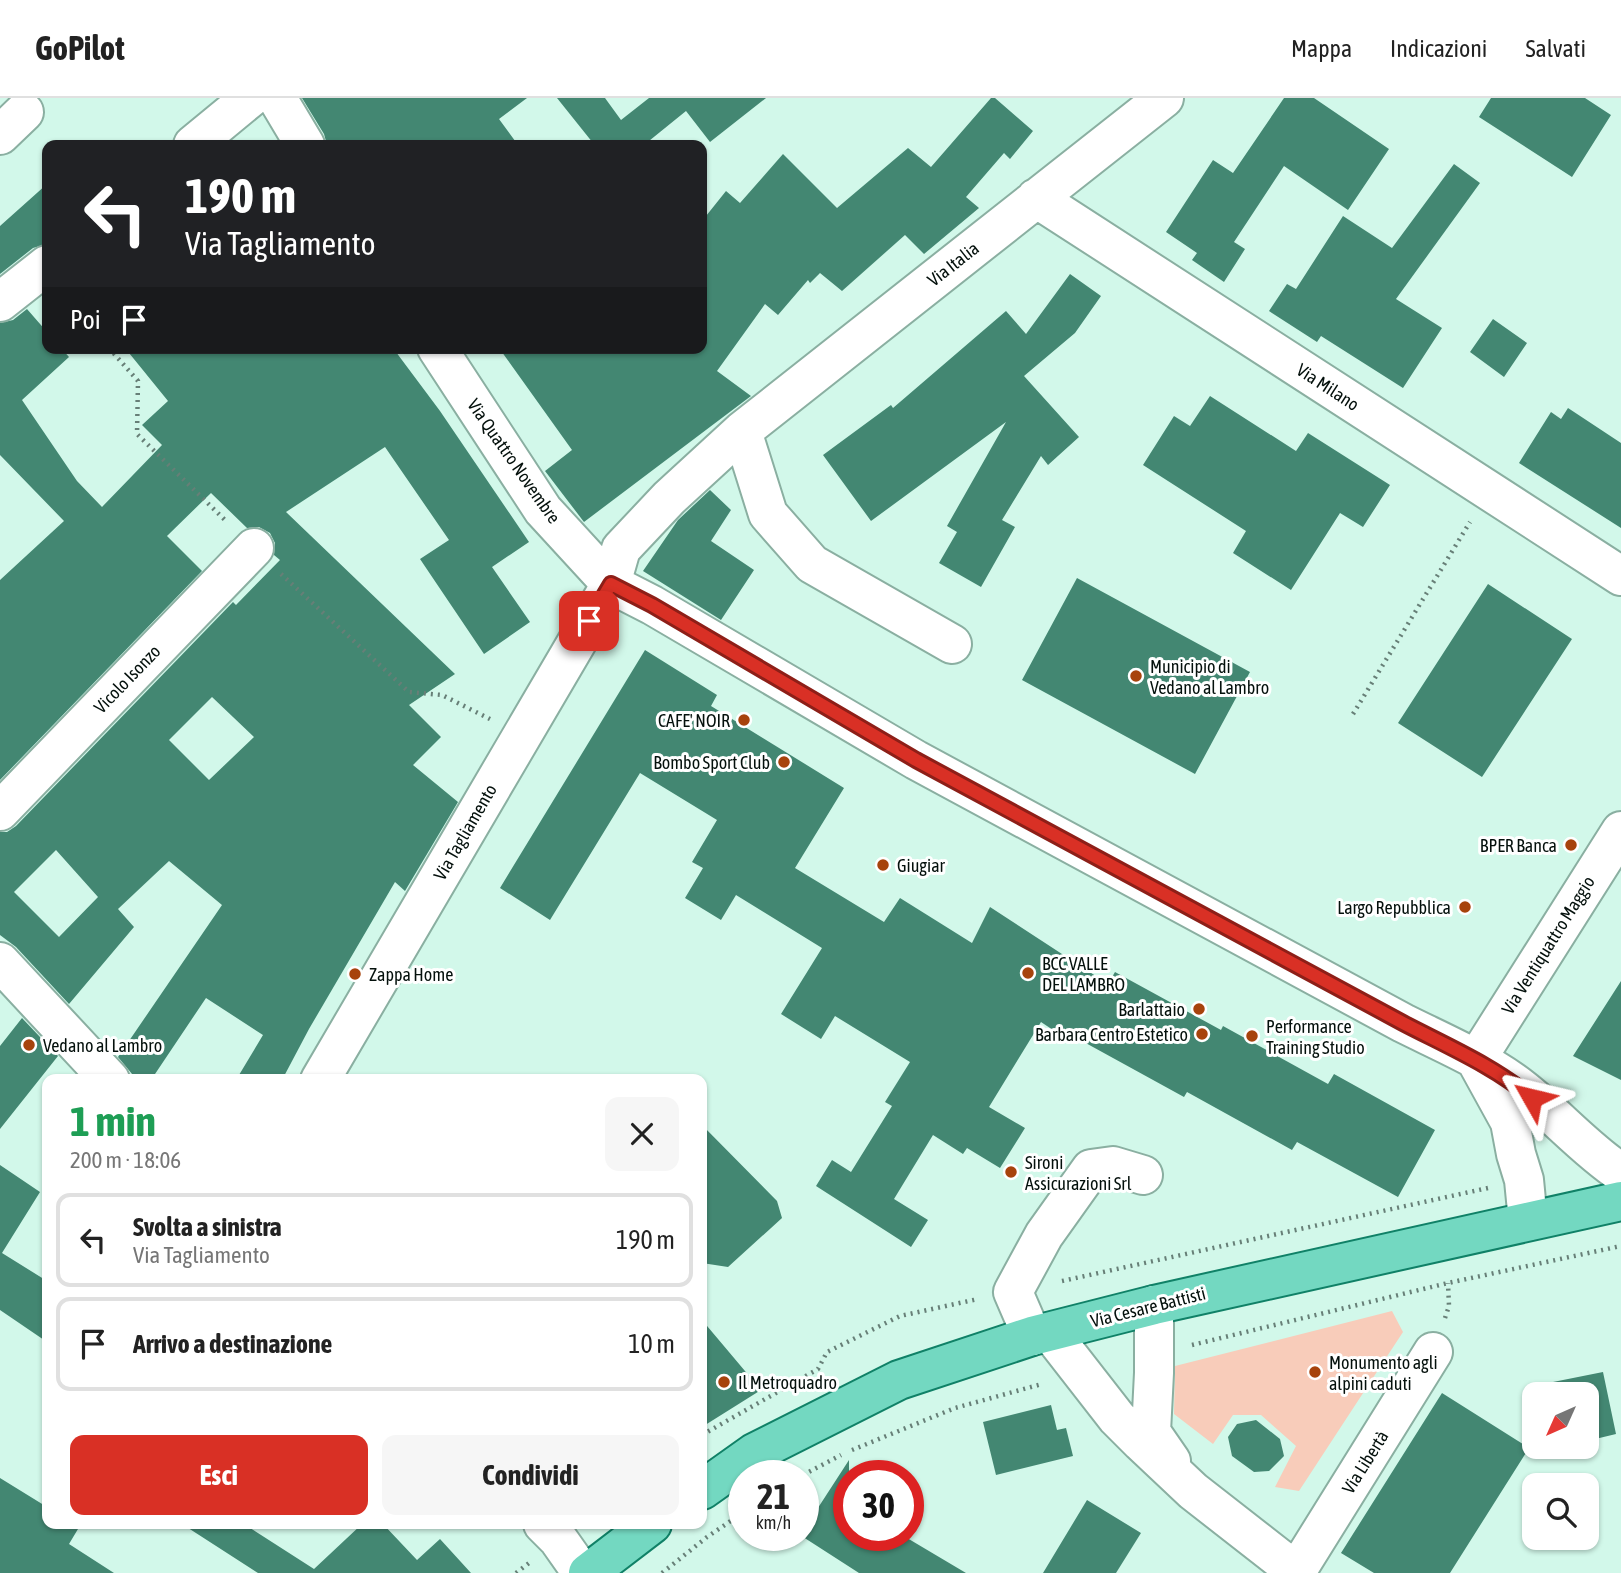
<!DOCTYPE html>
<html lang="it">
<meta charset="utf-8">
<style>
:root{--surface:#fff;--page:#f6f6f6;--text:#222;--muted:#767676;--line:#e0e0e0;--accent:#d93025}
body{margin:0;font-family:"Asap Condensed",sans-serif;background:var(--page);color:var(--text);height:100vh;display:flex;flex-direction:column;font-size:26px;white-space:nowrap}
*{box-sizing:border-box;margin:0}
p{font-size:23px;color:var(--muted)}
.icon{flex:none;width:38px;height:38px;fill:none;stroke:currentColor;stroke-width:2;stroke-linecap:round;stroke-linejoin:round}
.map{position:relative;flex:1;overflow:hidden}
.details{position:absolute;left:42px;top:976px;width:665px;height:455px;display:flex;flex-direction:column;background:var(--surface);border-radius:14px;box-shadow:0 2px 5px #0004}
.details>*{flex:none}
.top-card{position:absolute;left:42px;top:42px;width:665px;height:214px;border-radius:14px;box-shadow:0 2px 5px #0004;background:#202124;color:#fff;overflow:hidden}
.needle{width:46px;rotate:225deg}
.fabs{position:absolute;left:1522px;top:1284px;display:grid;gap:14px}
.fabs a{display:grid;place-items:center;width:77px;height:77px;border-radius:14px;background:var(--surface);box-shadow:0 2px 5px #0004;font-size:35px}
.speed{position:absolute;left:728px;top:1362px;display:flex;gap:14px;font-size:35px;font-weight:700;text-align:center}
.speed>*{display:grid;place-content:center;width:91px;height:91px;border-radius:50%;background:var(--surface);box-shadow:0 2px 5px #0004;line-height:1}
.speed small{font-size:18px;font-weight:400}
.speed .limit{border:10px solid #d22;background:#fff;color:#111}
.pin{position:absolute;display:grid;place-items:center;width:60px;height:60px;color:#fff;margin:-30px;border-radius:14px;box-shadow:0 4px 10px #0006}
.me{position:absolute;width:77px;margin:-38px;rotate:307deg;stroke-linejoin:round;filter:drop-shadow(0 0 5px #0008)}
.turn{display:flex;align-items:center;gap:24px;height:147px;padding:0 28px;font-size:32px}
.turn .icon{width:91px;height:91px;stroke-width:2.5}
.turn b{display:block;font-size:49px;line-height:60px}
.then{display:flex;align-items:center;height:66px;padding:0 28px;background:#0003;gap:14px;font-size:26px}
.round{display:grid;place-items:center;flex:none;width:74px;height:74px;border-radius:14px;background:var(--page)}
.head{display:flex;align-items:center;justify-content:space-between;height:119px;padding:0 28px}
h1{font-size:42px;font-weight:700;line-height:52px;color:#1e9e55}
.button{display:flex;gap:14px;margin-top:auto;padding:14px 28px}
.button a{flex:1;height:80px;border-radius:14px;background:var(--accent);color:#fff;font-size:28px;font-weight:700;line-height:80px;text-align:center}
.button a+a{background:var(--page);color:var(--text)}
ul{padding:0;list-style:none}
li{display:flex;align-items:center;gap:21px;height:94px;margin:0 14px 10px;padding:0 14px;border:4px solid var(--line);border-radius:14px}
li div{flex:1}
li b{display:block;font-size:26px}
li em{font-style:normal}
header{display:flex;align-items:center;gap:42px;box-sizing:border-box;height:98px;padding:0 35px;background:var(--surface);border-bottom:2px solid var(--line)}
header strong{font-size:33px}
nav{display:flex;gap:38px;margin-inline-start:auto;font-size:24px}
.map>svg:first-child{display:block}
.green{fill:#f8ccba}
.building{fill:#438772;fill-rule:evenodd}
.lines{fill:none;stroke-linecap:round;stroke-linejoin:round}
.minor-casing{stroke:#8aafa1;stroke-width:42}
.major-casing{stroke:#108167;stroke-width:42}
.path{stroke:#677f77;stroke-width:4.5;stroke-dasharray:2 5;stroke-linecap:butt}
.minor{stroke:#fff;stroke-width:38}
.major{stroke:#73d8c1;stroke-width:38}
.route-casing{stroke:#8d1f18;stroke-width:18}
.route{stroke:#d93025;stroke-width:12}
.poi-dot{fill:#a7430c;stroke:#fff;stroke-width:2.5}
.labels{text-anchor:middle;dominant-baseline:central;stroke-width:6;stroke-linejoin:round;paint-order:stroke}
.street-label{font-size:18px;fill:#04100c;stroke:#fff}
.poi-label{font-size:18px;fill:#04100c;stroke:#fff;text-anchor:start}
</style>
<header>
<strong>GoPilot</strong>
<nav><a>Mappa</a><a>Indicazioni</a><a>Salvati</a></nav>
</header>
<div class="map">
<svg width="1621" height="1475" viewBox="0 0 1621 1475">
<rect width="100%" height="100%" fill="#d2f8ea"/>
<!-- green -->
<path class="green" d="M 1392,1213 L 1403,1234 L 1299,1393 L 1275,1389 L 1296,1348 L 1261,1317 L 1233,1317 L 1213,1346 L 1174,1316 L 1175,1268 Z"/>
<!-- building -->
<path class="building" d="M 302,0 L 527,0 L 499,21 L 518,47 L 327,47 L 324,36 Z
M 557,0 L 605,0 L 621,22 L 649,0 L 766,0 L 710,44 L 686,13 L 644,47 L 590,47 L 593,45 Z
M 991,0 L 995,0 L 1033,33 L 1010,61 L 1004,55 L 966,99 L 979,110 L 924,156 L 905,137 L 842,193 L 820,175 L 810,185 L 808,182 L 778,217 L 765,206 L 717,273 L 751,298 L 584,424 L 545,373 L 572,352 L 499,250 L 702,250 L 702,123 L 726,93 L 740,105 L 783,56 L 837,110 L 908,50 L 931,69 Z
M 1284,0 L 1314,0 L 1389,51 L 1348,112 L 1284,68 L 1234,144 L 1245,151 L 1224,184 L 1192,162 L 1197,155 L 1166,134 L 1213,62 L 1233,75 Z
M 1491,0 L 1585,0 L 1611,17 L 1572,79 L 1479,19 Z
M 1454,66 L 1480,85 L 1396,201 L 1442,230 L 1403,290 L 1321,238 L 1317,244 L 1269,213 L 1287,186 L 1296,191 L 1343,118 L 1392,150 Z
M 47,86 L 47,146 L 33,150 L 0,176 L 0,128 Z
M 1070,176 L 1101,198 L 1075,235 L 1024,278 L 1079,339 L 1048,367 L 1041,358 L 1002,422 L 1015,429 L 981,489 L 939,465 L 957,434 L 947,428 L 1006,324 L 871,423 L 823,357 L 891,307 L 893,310 L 1006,213 L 1026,236 Z
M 27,211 L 47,234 L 47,250 L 61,250 L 69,259 L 22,302 L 77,383 L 102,409 L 162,347 L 142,327 L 168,303 L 125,250 L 393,250 L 440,313 L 529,444 L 492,469 L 530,524 L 484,556 L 420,461 L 449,442 L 385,349 L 286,414 L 455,576 L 409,607 L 441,639 L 413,667 L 458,704 L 405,793 L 395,784 L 309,931 L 282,982 L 236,982 L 263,937 L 206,900 L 151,982 L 137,982 L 118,959 L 222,807 L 169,763 L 118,811 L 134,829 L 69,906 L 16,849 L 0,837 L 0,734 L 7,734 L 16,728 L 233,504 L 236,507 L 280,462 L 274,457 L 275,445 L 270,435 L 259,429 L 247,430 L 211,395 L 167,438 L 202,473 L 0,682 L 0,482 L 64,423 L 0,357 L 0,225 L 13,222 ZM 212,599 L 254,639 L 209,682 L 169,642 ZM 56,752 L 98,799 L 59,839 L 14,794 Z
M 1493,221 L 1527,245 L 1504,279 L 1470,254 Z
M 1210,298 L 1296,353 L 1308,335 L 1390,387 L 1363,429 L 1340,415 L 1291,492 L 1233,455 L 1246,433 L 1143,367 L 1174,318 L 1190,328 Z
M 1568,310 L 1621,345 L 1621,430 L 1519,365 L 1551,314 L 1561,321 Z
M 710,392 L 731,412 L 711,443 L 754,472 L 721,522 L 643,473 L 678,422 Z
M 1077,480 L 1250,574 L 1195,676 L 1022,582 Z
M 1488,486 L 1572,541 L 1482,679 L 1398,625 Z
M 645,552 L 717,597 L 711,608 L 844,690 L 795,770 L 884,824 L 900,800 L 972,845 L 990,809 L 1108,886 L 1115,874 L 1221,932 L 1223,928 L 1328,986 L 1334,976 L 1435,1032 L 1398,1099 L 1297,1044 L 1292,1052 L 1187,994 L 1184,999 L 1062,932 L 1059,936 L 1041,924 L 989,1009 L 1025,1030 L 1000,1070 L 967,1050 L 963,1056 L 933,1037 L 894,1101 L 928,1122 L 911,1149 L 816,1088 L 832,1062 L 851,1074 L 892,1008 L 885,1004 L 910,964 L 835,918 L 821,941 L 781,916 L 822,850 L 736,797 L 721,822 L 685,800 L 703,770 L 692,764 L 717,722 L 640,675 L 550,822 L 500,790 Z
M 1621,883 L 1621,982 L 1573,958 Z
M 22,920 L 58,958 L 0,1031 L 0,948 Z
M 702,1027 L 777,1103 L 782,1120 L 728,1169 L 702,1165 Z
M 0,1067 L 40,1094 L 2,1155 L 47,1183 L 47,1244 L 0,1212 Z
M 702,1222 L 761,1292 L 702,1329 Z
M 1603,1274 L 1616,1336 L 1587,1343 L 1587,1297 L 1540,1297 L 1538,1287 Z
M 1442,1295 L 1529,1350 L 1450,1475 L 1374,1475 L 1341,1455 Z
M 1051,1307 L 1057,1332 L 1066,1330 L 1073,1358 L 996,1377 L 983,1324 Z
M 1256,1322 L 1280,1341 L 1284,1358 L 1269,1373 L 1254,1374 L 1232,1358 L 1228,1339 L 1237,1326 Z
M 849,1362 L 849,1437 L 902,1437 L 966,1475 L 859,1475 L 800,1437 L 803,1437 L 803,1433 Z
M 0,1380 L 47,1409 L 47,1426 L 81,1426 L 69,1446 L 114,1475 L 0,1475 Z
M 1087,1402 L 1141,1435 L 1116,1475 L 1043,1475 Z
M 182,1426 L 244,1426 L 314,1471 L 362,1426 L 383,1426 L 417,1462 L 440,1441 L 471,1475 L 258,1475 Z"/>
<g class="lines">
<!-- minor casing -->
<g class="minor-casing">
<path id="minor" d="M 277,0 L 305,47
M 0,37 L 24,14
M 193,47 L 250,0
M 1036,100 L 1621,478
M 0,204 L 47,167
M 437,250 L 543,412 L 611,486 L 652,507 L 916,662 L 1403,925 C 1439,943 1479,960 1513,984 C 1551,1011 1582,1049 1621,1075
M 742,333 L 768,416 L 812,466 L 952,546
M 0,713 L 254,450
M 0,864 L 110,982
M 1476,962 L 1621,733
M 1477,964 L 1510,1024 L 1516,1056 L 1524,1082 L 1528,1123
M 320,982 L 611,486 L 621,451 L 669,400 L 742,333 L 1164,0
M 1154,1207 L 1154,1275 L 1151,1334 L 1171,1363
M 1050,1234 L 1117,1320 L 1141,1344 L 1193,1393 L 1298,1475
M 1032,1238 L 1013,1194 L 1044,1137 L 1091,1071 L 1113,1068 L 1143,1077
M 543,1426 L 558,1441 L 582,1475
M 1296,1474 L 1433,1254"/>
</g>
<!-- major casing -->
<g class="major-casing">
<path id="major" d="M 702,1392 L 754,1355 L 899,1282 L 1032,1238 L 1154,1207 L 1621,1103
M 588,1475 L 652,1426"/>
</g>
<!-- path -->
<path class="path" d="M 109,250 L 138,283 L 137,336 L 227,424
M 281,476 L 409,594 L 442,597 L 490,621
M 1353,616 L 1470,424
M 1062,1183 L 1488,1090
M 1445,1220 L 1449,1208 L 1448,1185
M 1192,1247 L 1448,1185 L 1621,1148
M 702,1337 L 818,1271 L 827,1254 L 900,1218 L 978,1201
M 852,1352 L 955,1310 L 1042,1286
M 803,1377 L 841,1357
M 516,1475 L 529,1465
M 662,1475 L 707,1439 L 744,1414"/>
<!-- minor -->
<use href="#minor" class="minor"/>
<!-- major -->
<use href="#major" class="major"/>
</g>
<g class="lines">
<!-- route casing -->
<g class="route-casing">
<path id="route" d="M 589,523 L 611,486 L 652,507 L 916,662 L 1403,925 C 1447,948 1494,968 1532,1000"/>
</g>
<!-- route -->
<use href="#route" class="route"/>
</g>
<!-- markers -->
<g class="poi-dot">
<circle cx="1136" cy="578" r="7"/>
<circle cx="744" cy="622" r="7"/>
<circle cx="784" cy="664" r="7"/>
<circle cx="1571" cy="747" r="7"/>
<circle cx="883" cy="767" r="7"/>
<circle cx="1465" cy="809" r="7"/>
<circle cx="1028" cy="875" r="7"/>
<circle cx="355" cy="876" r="7"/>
<circle cx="1199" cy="911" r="7"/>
<circle cx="1202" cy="936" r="7"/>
<circle cx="1252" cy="938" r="7"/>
<circle cx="29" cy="947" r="7"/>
<circle cx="1011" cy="1074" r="7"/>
<circle cx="1315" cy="1274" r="7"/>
<circle cx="724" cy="1284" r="7"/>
</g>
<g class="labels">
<!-- street labels -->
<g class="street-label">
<text transform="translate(953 166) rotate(-38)">Via Italia</text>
<text transform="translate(1328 289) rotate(33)">Via Milano</text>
<text transform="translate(514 363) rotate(55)">Via Quattro Novembre</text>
<text transform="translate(127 581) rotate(-46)">Vicolo Isonzo</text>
<text transform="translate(465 734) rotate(-60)">Via Tagliamento</text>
<text transform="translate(1548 847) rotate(-58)">Via Ventiquattro Maggio</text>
<text transform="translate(1148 1209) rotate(-14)">Via Cesare Battisti</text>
<text transform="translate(1365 1364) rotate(-58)">Via Libertà</text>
</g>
<!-- poi labels -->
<g class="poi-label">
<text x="1150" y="568">Municipio di<tspan x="1150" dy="21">Vedano al Lambro</tspan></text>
<text x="730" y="622" text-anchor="end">CAFE' NOIR</text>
<text x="770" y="664" text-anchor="end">Bombo Sport Club</text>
<text x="1557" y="747" text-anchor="end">BPER Banca</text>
<text x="897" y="767">Giugiar</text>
<text x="1451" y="809" text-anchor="end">Largo Repubblica</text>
<text x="1042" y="865">BCC VALLE<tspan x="1042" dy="21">DEL LAMBRO</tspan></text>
<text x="369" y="876">Zappa Home</text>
<text x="1185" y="911" text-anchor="end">Barlattaio</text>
<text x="1266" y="928">Performance<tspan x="1266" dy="21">Training Studio</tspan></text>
<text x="1188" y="936" text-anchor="end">Barbara Centro Estetico</text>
<text x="43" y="947">Vedano al Lambro</text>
<text x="1025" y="1064">Sironi<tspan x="1025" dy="21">Assicurazioni Srl</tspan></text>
<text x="1329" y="1264">Monumento agli<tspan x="1329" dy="21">alpini caduti</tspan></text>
<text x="738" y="1284">Il Metroquadro</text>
</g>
</g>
</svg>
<div class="fabs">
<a><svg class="needle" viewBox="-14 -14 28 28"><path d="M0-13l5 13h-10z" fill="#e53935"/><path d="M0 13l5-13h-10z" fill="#767676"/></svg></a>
<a><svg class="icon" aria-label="search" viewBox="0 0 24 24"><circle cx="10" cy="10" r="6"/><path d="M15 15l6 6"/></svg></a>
</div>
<div class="speed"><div>21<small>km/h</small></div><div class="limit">30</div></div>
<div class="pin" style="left:589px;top:523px;background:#d93025"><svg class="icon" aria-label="arrive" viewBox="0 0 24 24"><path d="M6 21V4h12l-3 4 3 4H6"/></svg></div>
<svg class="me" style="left:1532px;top:1000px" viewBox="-20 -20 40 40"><path d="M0-17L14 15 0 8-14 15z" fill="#d93025" stroke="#fff" stroke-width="4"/></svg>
<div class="top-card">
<div class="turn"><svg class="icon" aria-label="left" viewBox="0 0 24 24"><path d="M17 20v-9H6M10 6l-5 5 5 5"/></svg><div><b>190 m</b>Via Tagliamento</div></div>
<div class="then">Poi<svg class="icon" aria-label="arrive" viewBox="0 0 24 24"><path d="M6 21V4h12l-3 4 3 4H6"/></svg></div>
</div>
<section class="details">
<div class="head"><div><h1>1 min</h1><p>200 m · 18:06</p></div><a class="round"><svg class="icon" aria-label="close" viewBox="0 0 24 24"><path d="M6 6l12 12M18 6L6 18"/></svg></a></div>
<ul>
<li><svg class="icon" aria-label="left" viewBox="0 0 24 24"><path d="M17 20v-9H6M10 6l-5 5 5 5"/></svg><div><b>Svolta a sinistra</b><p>Via Tagliamento</p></div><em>190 m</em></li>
<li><svg class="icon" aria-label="arrive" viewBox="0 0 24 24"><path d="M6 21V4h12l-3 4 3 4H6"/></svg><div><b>Arrivo a destinazione</b></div><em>10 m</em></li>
</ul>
<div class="button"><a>Esci</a><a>Condividi</a></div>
</section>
</div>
